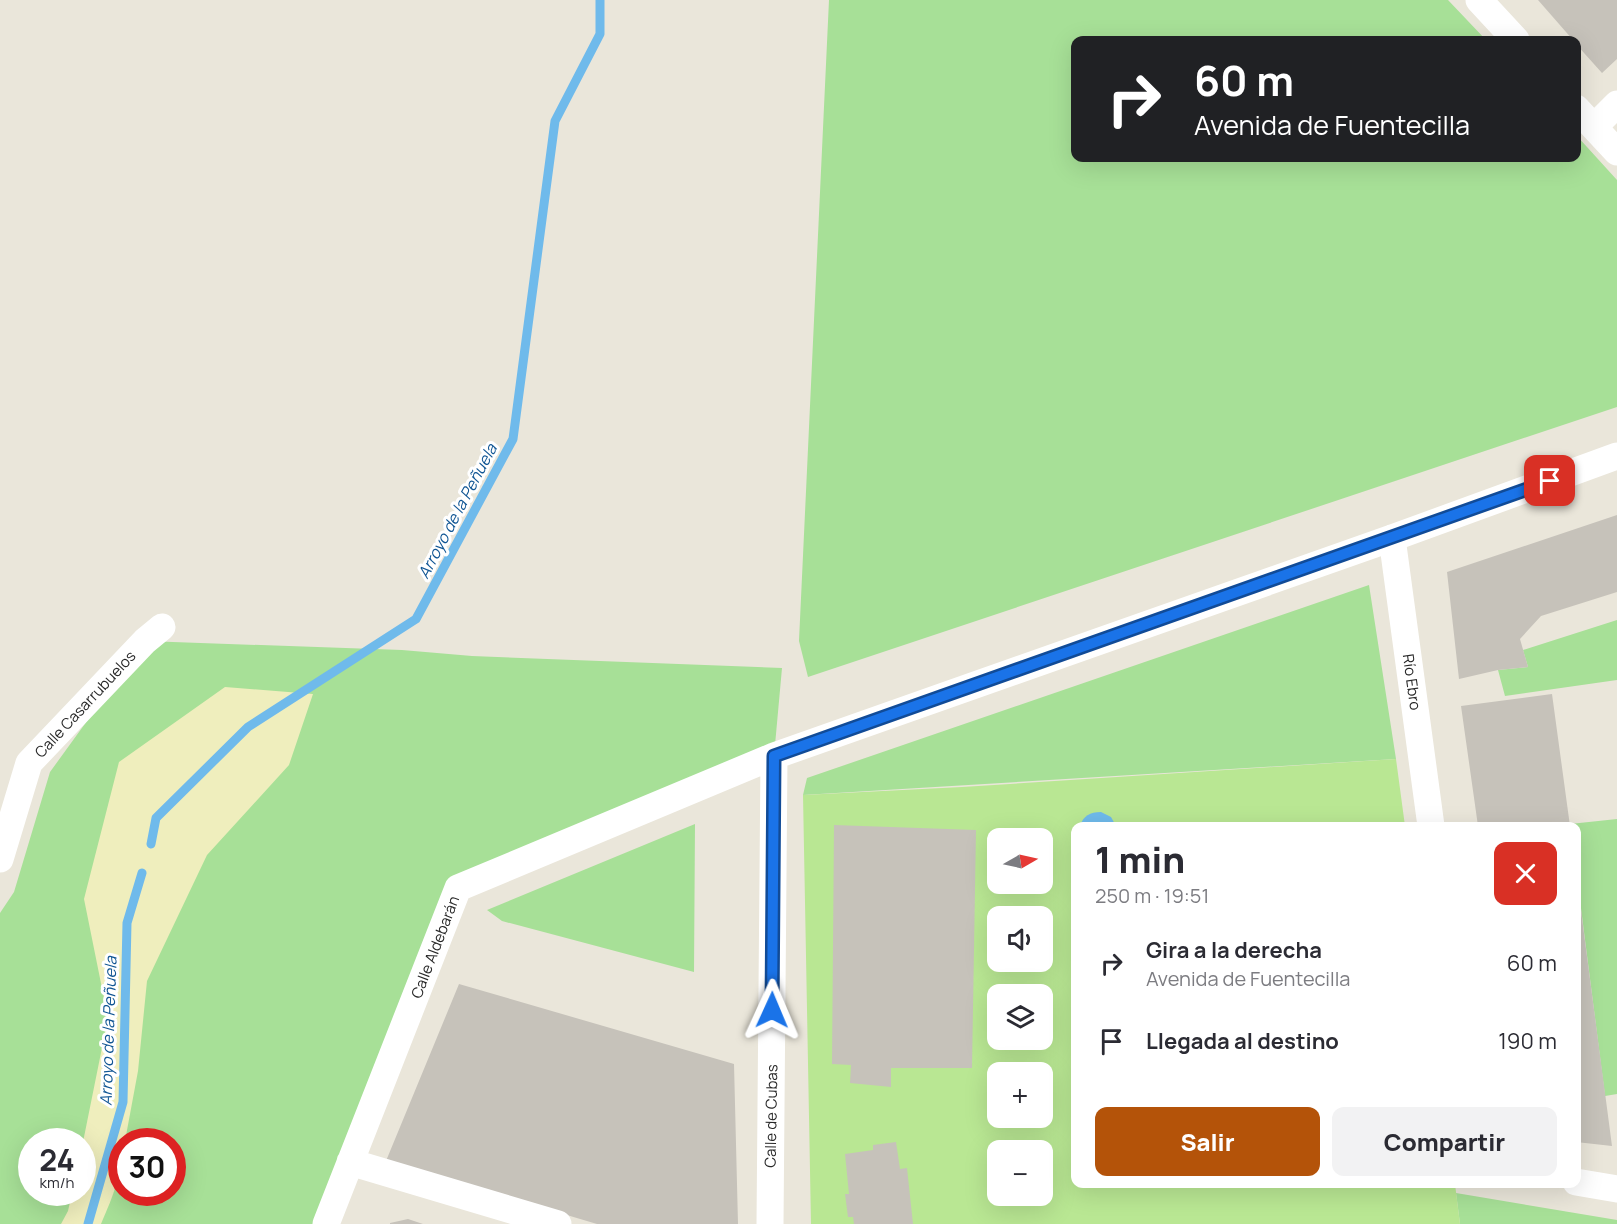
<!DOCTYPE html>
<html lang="es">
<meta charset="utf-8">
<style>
:root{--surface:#fff;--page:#f2f2f3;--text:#2b2b33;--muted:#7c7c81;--accent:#b45309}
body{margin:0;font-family:Manrope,sans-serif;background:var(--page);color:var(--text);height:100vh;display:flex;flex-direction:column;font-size:22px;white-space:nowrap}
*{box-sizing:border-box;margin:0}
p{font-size:20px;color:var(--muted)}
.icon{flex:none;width:33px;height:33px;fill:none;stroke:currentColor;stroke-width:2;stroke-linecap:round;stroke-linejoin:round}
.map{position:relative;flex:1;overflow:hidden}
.sheet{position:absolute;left:1071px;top:822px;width:510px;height:366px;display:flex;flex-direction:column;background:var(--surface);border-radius:12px;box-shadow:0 6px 24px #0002}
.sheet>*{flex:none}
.top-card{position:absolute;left:1071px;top:36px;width:510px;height:126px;border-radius:12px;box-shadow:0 6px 24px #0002;background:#202124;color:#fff;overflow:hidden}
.needle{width:39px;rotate:81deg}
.fabs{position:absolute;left:987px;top:828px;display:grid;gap:12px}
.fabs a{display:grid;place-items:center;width:66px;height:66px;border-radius:12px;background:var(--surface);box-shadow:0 6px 24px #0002;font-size:30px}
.speed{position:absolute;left:18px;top:1128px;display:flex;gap:12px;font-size:30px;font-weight:700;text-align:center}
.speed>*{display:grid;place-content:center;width:78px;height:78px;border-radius:50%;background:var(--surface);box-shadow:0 6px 24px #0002;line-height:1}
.speed small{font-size:15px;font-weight:400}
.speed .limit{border:9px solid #d22;background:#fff;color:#111}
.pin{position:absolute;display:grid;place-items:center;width:51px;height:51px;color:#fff;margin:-26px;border-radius:12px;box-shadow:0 3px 9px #0006}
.me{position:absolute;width:66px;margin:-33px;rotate:1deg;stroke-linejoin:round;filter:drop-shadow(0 0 4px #0008)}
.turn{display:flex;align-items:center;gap:21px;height:126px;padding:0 24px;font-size:27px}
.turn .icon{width:78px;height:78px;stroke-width:2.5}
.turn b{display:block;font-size:42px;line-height:51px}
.round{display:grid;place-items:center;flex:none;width:63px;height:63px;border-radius:12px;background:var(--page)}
.headline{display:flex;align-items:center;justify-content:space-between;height:102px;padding:0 24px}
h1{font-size:36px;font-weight:800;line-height:45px}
.action{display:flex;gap:12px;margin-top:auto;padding:12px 24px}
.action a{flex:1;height:69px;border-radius:12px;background:var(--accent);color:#fff;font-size:24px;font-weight:800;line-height:69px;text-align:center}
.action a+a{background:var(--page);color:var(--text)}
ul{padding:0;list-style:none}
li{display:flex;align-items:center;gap:18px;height:78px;padding:0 24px}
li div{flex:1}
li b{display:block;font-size:22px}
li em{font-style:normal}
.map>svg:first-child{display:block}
.green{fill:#a7e097;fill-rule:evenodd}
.sand{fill:#efeebd}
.pitch{fill:#b9e793;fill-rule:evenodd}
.water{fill:#6fbaeb}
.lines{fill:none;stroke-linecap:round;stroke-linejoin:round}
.stream{stroke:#6fbaeb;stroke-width:9}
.building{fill:#c6c2ba}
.street{stroke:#fff;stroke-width:27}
.route-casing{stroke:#114b97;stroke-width:15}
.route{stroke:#1a73e8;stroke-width:10}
.labels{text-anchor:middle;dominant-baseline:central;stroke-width:6;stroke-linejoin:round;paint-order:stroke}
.street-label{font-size:15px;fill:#282828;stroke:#fff}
.water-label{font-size:16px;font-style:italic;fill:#115694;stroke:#fff}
</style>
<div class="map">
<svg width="1617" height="1224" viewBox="0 0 1617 1224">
<rect width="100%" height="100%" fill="#eae6da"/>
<!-- green -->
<path class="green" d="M 829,0 L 1448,0 L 1486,40 L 1076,40 L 1076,158 L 1576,158 L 1577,136 L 1617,180 L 1617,407 L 808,677 L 799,641 Z
M 1369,585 L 1396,759 L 803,795 L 807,778 Z
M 1617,620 L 1617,680 L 1505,696 L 1498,670 L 1528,667 L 1523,650 Z
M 145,641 L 402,650 L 472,656 L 782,668 L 774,756 L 458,888 L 326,1224 L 0,1224 L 0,913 L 14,892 L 50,772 ZM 32,1142 L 82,1142 L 82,1192 L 32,1192 ZM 122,1142 L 172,1142 L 172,1192 L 122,1192 Z
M 1617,819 L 1617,1094 L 1605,1096 L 1577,877 L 1576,826 L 1570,826 L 1570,824 Z
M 695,824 L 694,972 L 502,921 L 487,910 Z
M 1456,1193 L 1617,1220 L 1617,1224 L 1460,1224 Z"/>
<!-- sand -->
<path class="sand" d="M 225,687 L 313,694 L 289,765 L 207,855 L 147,981 L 138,1071 L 125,1141 L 122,1142 C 122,1175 114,1194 101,1224 L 61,1224 L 68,1211 L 72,1193 L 82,1192 L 83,1142 L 108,1018 L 84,899 L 119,762 Z"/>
<!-- pitch -->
<path class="pitch" d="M 1396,759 L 1405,826 L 1076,826 L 1076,1184 L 1455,1184 L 1460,1224 L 811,1224 L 803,795 L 962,787 ZM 998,838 L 1042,838 L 1042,884 L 998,884 ZM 998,916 L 1042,916 L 1042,962 L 998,962 ZM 998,994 L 1042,994 L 1042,1040 L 998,1040 ZM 998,1072 L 1042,1072 L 1042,1118 L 998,1118 ZM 998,1150 L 1042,1150 L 1042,1196 L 998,1196 Z"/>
<!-- water -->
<path class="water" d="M 1101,812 L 1111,817 L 1116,826 L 1080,826 C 1083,816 1090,812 1101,812 Z"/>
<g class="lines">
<!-- stream -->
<path class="stream" d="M 151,844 L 156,818 L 248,727 L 416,619 L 513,439 L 555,121 L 600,34 L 600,0
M 88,1224 L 123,1102 L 127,923 L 142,873"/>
</g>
<!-- building -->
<path class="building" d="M 1538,0 L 1617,0 L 1617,59 L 1602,73 L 1576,44 L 1576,40 L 1573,40 Z
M 1617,515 L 1617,592 L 1541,616 L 1520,639 L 1528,667 L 1498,670 L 1459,679 L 1447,572 Z
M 1552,694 L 1570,826 L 1478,826 L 1461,706 Z
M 834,825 L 976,830 L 972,1068 L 891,1068 L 891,1087 L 850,1083 L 851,1065 L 832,1064 Z
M 1576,888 L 1578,888 L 1612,1146 L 1576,1142 Z
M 459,984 L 734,1064 L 738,1224 L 597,1224 L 386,1161 Z
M 896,1142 L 900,1169 L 907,1168 L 913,1224 L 854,1224 L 853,1217 L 848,1217 L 845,1194 L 849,1194 L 845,1154 L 873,1150 L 873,1145 Z
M 408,1219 L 423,1224 L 390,1224 L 390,1223 Z"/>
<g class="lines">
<!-- street -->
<path class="street" d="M 1479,0 L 1516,40
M 1576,108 L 1617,152
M 1594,127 L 1617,104
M 1392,538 L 1431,826
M 0,859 L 29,763 L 145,641 L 162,627
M 350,1162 L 558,1224
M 1576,1182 L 1617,1189
M 326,1224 L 458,888 L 774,756 L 1392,538 L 1617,456
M 770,1224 L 774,756"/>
</g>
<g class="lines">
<!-- route casing -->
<g class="route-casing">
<path id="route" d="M 772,1010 L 774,756 L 1550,481"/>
</g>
<!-- route -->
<use href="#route" class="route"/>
</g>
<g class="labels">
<!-- street labels -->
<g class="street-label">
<text transform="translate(1412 682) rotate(82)">Río Ebro</text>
<text transform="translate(85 704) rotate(-47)">Calle Casarrubuelos</text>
<text transform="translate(435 947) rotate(-69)">Calle Aldebarán</text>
<text transform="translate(771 1116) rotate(-89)">Calle de Cubas</text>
</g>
<!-- water labels -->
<g class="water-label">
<text transform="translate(457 511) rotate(-62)">Arroyo de la Peñuela</text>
<text transform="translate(108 1031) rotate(-88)">Arroyo de la Peñuela</text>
</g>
</g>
</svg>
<div class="fabs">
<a><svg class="needle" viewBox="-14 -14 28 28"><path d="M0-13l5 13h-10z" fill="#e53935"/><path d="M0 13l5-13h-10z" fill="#7c7c81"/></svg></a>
<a><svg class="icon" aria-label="sound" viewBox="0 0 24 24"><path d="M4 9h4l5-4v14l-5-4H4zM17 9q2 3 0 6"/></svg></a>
<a><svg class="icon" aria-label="layers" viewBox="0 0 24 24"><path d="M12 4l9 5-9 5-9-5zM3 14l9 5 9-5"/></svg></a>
<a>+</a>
<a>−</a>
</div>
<div class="speed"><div>24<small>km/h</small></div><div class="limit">30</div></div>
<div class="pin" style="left:1550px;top:481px;background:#d93025"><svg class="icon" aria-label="arrive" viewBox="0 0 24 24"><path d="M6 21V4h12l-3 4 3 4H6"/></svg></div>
<svg class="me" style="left:772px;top:1010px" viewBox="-20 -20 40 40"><path d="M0-17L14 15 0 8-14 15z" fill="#1a73e8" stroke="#fff" stroke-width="4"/></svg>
<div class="top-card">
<div class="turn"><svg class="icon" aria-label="right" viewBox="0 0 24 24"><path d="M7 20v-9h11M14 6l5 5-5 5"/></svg><div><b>60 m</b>Avenida de Fuentecilla</div></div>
</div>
<section class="sheet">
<div class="headline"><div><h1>1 min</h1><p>250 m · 19:51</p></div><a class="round" style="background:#d93025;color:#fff"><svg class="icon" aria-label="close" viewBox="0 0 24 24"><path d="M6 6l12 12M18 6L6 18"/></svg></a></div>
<ul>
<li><svg class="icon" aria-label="right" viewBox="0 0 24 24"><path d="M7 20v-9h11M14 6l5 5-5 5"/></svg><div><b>Gira a la derecha</b><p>Avenida de Fuentecilla</p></div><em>60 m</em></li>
<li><svg class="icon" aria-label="arrive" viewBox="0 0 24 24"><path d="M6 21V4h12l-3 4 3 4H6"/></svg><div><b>Llegada al destino</b></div><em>190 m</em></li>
</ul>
<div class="action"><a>Salir</a><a>Compartir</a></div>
</section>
</div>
